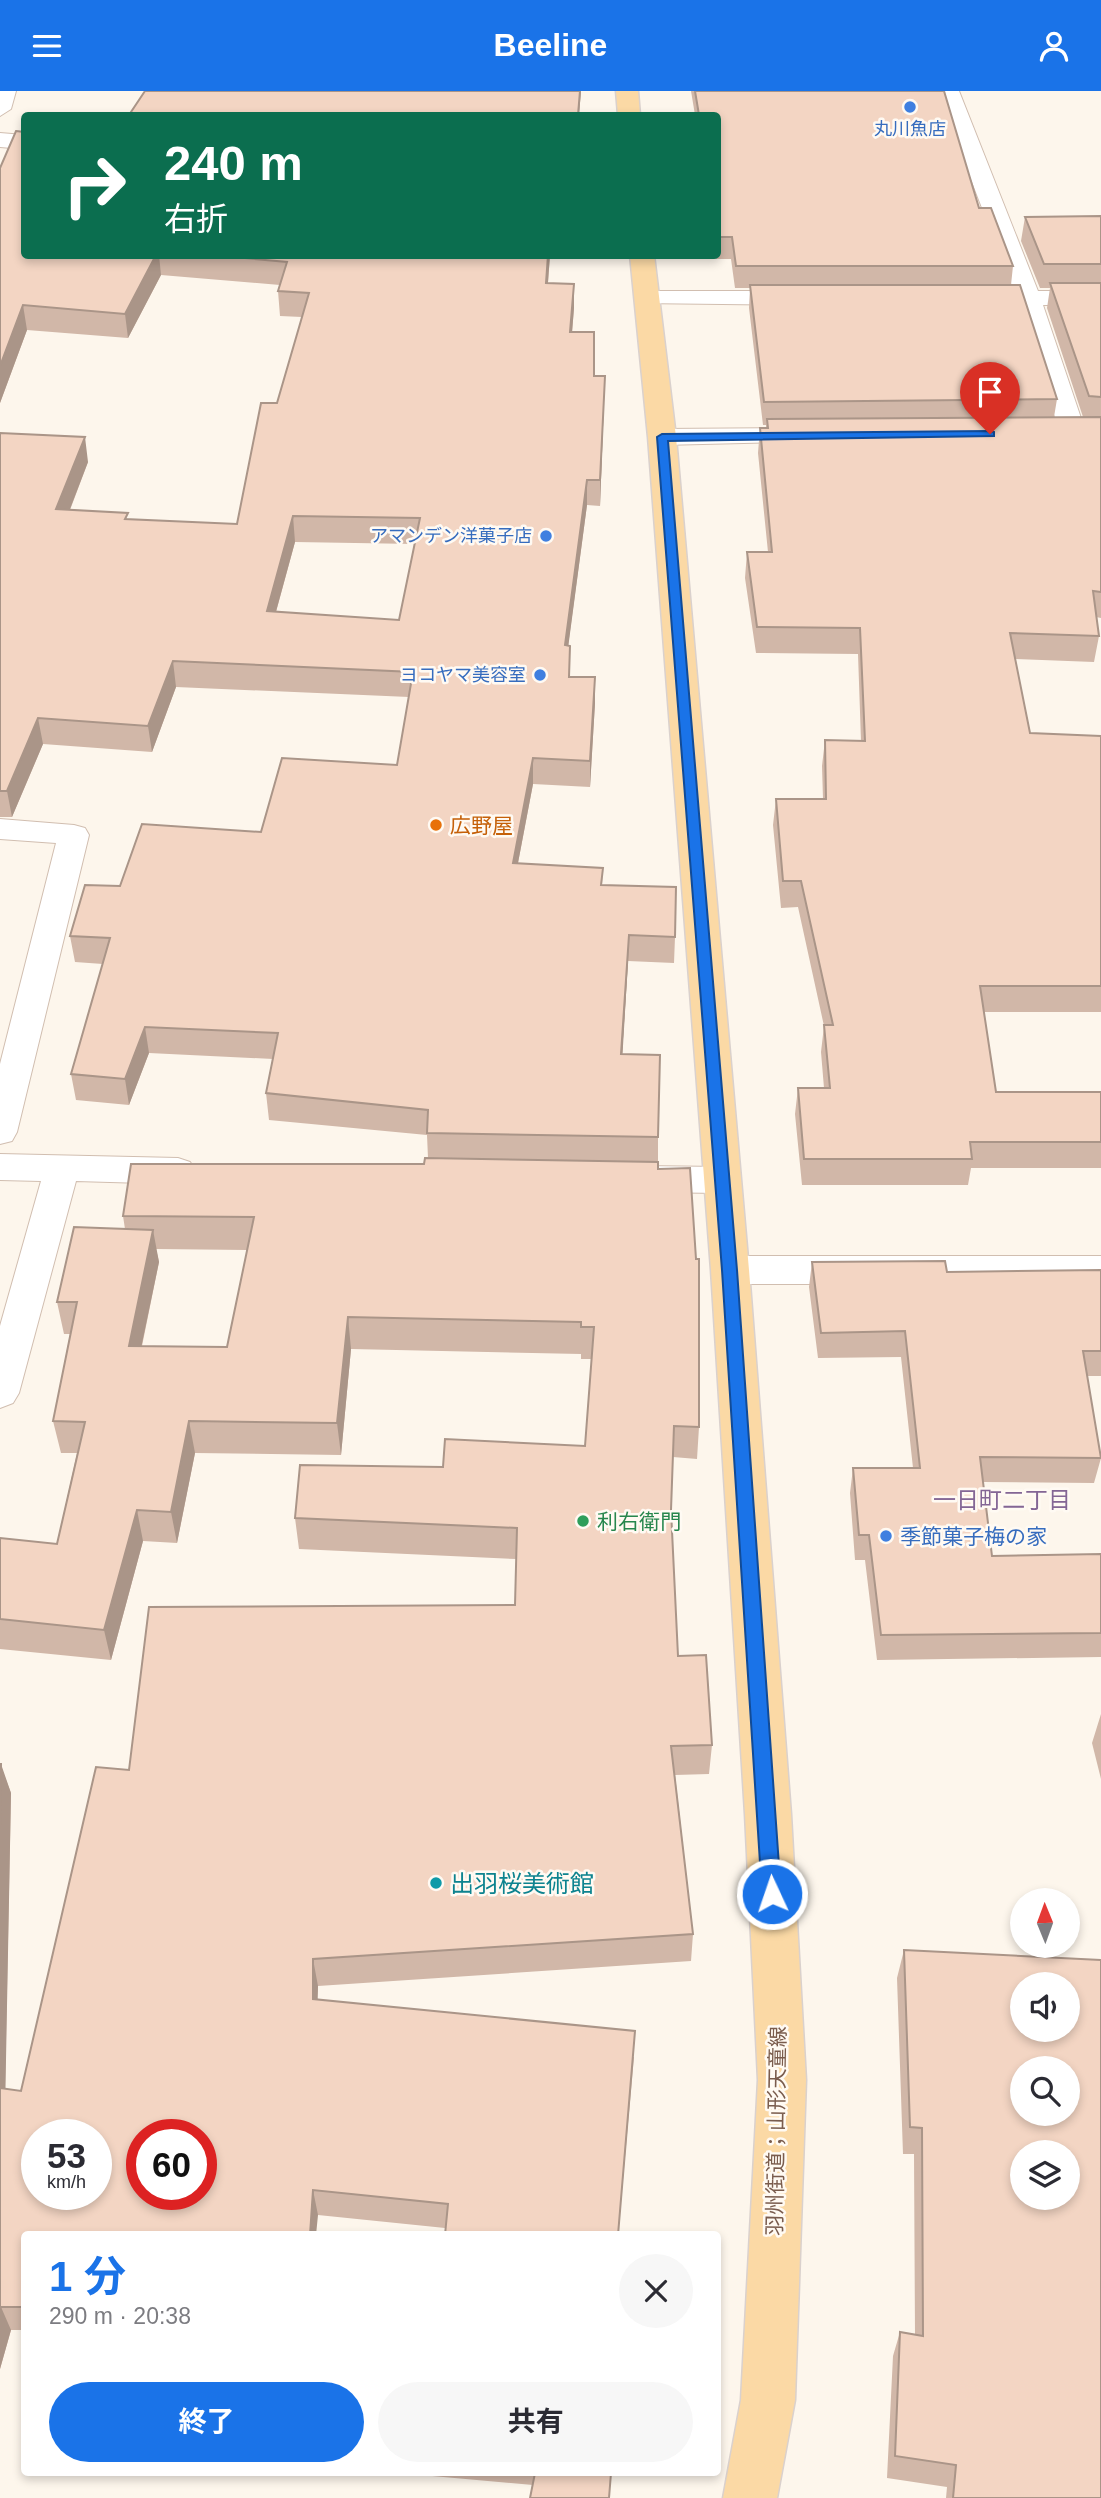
<!DOCTYPE html>
<html lang="ja">
<meta charset="utf-8">
<style>
:root{--surface:#fff;--page:#f7f7f7;--text:#2b2b33;--muted:#7c7c81;--accent:#1a73e8}
body{margin:0;font-family:Helvetica,"Noto Sans JP",sans-serif;background:var(--page);color:var(--text);height:100vh;display:flex;flex-direction:column;font-size:26px;white-space:nowrap}
*{box-sizing:border-box;margin:0}
p{font-size:23px;color:var(--muted)}
.icon{flex:none;width:38px;height:38px;fill:none;stroke:currentColor;stroke-width:2;stroke-linecap:round;stroke-linejoin:round}
.map{position:relative;flex:1;overflow:hidden}
.side{position:absolute;left:21px;top:2140px;width:700px;height:245px;display:flex;flex-direction:column;background:var(--surface);border-radius:7px;box-shadow:0 4px 10px #0003}
.side>*{flex:none}
.guide{position:absolute;left:21px;top:21px;width:700px;height:147px;border-radius:7px;box-shadow:0 4px 10px #0003;background:#0b6e4f;color:#fff;overflow:hidden}
.needle{width:46px;rotate:359deg}
.buttons{position:absolute;left:1010px;top:1797px;display:grid;gap:14px}
.buttons a{display:grid;place-items:center;width:70px;height:70px;border-radius:50%;background:var(--surface);box-shadow:0 4px 10px #0003;font-size:35px}
.speed{position:absolute;left:21px;top:2028px;display:flex;gap:14px;font-size:35px;font-weight:700;text-align:center}
.speed>*{display:grid;place-content:center;width:91px;height:91px;border-radius:50%;background:var(--surface);box-shadow:0 4px 10px #0003;line-height:1}
.speed small{font-size:18px;font-weight:400}
.speed .limit{border:10px solid #d22;background:#fff;color:#111}
.pin{position:absolute;display:grid;place-items:center;width:60px;height:60px;color:#fff;margin:-72px -30px;border-radius:50% 50% 50% 0;rotate:-45deg;box-shadow:0 0 7px #0007}
.pin .icon{rotate:45deg}
.me{position:absolute;width:77px;margin:-38px;rotate:357deg;stroke-linejoin:round;filter:drop-shadow(0 0 5px #0008)}
.turn{display:flex;align-items:center;gap:24px;height:147px;padding:0 28px;font-size:32px}
.turn .icon{width:91px;height:91px;stroke-width:2.5}
.turn b{display:block;font-size:49px;line-height:60px}
.round{display:grid;place-items:center;flex:none;width:74px;height:74px;border-radius:37px;background:var(--page)}
.overview{display:flex;align-items:center;justify-content:space-between;height:119px;padding:0 28px}
h1{font-size:42px;font-weight:700;line-height:52px;color:var(--accent)}
.primary-button{display:flex;gap:14px;margin-top:auto;padding:14px 28px}
.primary-button a{flex:1;height:80px;border-radius:42px;background:var(--accent);color:#fff;font-size:28px;font-weight:700;line-height:80px;text-align:center}
.primary-button a+a{background:var(--page);color:var(--text)}
header{display:flex;justify-content:space-between;align-items:center;height:91px;padding:0 28px;background:var(--accent);color:#fff;font-size:32px;font-weight:700}
.map>svg:first-child{display:block}
.lines{fill:none;stroke-linecap:round;stroke-linejoin:round}
.lane-casing{stroke:#d1beb0;stroke-width:2}
.primary-casing{stroke:#dad1cd;stroke-width:3}
.lane{fill:#fff;fill-rule:evenodd}
.primary{fill:#fbd9a5;fill-rule:evenodd}
.wall{fill:#d1b7a8;fill-rule:evenodd}
.shaded-wall{fill:#aa9588}
.building{fill:#f3d5c3;stroke:#aa9588;stroke-width:2;fill-rule:evenodd}
.route{fill:#1a73e8;stroke:#114b97;stroke-width:2}
.shop-dot{fill:#3f7fe0;stroke:#fffaf3;stroke-width:2.5}
.food-dot{fill:#e8710a;stroke:#fffaf3;stroke-width:2.5}
.leisure-dot{fill:#2e9e5b;stroke:#fffaf3;stroke-width:2.5}
.culture-dot{fill:#0f9aa8;stroke:#fffaf3;stroke-width:2.5}
.labels{text-anchor:middle;dominant-baseline:central;stroke-width:5;stroke-linejoin:round;paint-order:stroke}
.far-shop-label{font-size:18px;fill:#366cbe;stroke:#fffaf3;text-anchor:end}
.food-label{font-size:21px;fill:#c56008;stroke:#fffaf3;text-anchor:start}
.leisure-label{font-size:21px;fill:#27864d;stroke:#fffaf3;text-anchor:start}
.shop-label{font-size:21px;fill:#366cbe;stroke:#fffaf3;text-anchor:start}
.street-label{font-size:21px;fill:#7a5c4d;stroke:#fffaf3}
.neighbourhood-label{font-size:23px;fill:#846695;stroke:#fffaf3}
.near-culture-label{font-size:24px;fill:#0d838f;stroke:#fffaf3;text-anchor:start}
</style>
<header><svg class="icon" aria-label="menu" viewBox="0 0 24 24"><path d="M4 6h16M4 12h16M4 18h16"/></svg>Beeline<svg class="icon" aria-label="person" viewBox="0 0 24 24"><circle cx="12" cy="8" r="4"/><path d="M4 21q1-7 8-7t8 7"/></svg></header>
<div class="map">
<svg width="1101" height="2407" viewBox="0 0 1101 2407">
<rect width="100%" height="100%" fill="#fdf6ec"/>
<g class="lines">
<!-- lane casing -->
<g class="lane-casing">
<path id="lane" d="M 0,0 L 16,0 L 11,18 L 0,25 Z
M 937,0 L 959,0 L 1038,200 L 1101,200 L 1101,214 L 1043,214 L 1086,342 L 1082,347 L 1064,347 L 1060,342 L 1019,214 L 967,212 L 964,207 L 967,202 L 1014,200 Z
M 0,42 L 24,44 L 24,58 L 0,56 Z
M 647,200 L 799,200 L 808,202 L 811,207 L 808,212 L 799,214 L 638,212 L 635,207 L 638,202 Z
M 809,337 L 818,340 L 822,345 L 818,350 L 662,354 L 653,351 L 649,346 L 653,341 L 662,338 Z
M 0,728 L 74,734 L 85,737 L 89,744 L 17,1041 L 12,1050 L 0,1053 L 0,973 L 56,752 L 0,748 Z
M 0,1063 L 178,1067 L 190,1071 L 196,1080 L 190,1089 L 178,1093 L 76,1090 L 19,1302 L 13,1312 L 0,1317 L 0,1235 L 41,1090 L 0,1089 Z
M 642,1075 L 722,1076 L 734,1080 L 740,1089 L 734,1098 L 722,1102 L 642,1101 L 630,1097 L 624,1088 L 630,1079 Z
M 730,1165 L 1101,1165 L 1101,1193 L 730,1193 L 717,1189 L 712,1179 L 717,1169 Z"/>
</g>
<!-- primary casing -->
<g class="primary-casing">
<path id="primary" d="M 616,0 L 638,0 L 640,24 L 618,24 Z
M 630,164 L 654,164 L 676,346 L 749,1179 L 791,1723 L 806,1989 L 795,2309 L 777,2407 L 723,2407 L 741,2309 L 758,1989 L 745,1723 L 711,1179 L 648,346 Z"/>
</g>
<!-- lane -->
<use href="#lane" class="lane"/>
<!-- primary -->
<use href="#primary" class="primary"/>
</g>
<!-- wall -->
<path class="wall" d="M 691,0 L 944,0 L 979,117 L 1013,175 L 1011,194 L 1057,308 L 1054,326 L 1083,326 L 1047,217 L 1050,197 L 1040,197 L 1021,150 L 1025,126 L 1101,125 L 1101,527 L 1096,526 L 1099,545 L 1094,571 L 1015,568 L 1030,642 L 1101,645 L 1101,921 L 984,921 L 996,1001 L 1101,1001 L 1101,1077 L 971,1077 L 968,1094 L 802,1094 L 795,1023 L 798,997 L 824,997 L 821,961 L 824,935 L 798,816 L 781,817 L 773,734 L 776,708 L 823,708 L 822,675 L 825,649 L 861,650 L 858,563 L 756,562 L 745,487 L 747,461 L 768,461 L 758,362 L 760,337 L 766,337 L 766,334 L 763,334 L 749,217 L 750,197 L 735,197 L 731,168 L 708,168 L 708,164 L 718,164 L 718,24 L 695,24 Z
M 0,77 L 24,164 L 550,164 L 548,192 L 574,193 L 574,217 L 572,241 L 594,285 L 604,310 L 600,415 L 587,414 L 568,555 L 570,586 L 595,586 L 595,612 L 590,696 L 533,693 L 518,772 L 603,777 L 602,794 L 675,846 L 674,872 L 628,870 L 622,963 L 658,1046 L 658,1078 L 699,1336 L 697,1368 L 673,1366 L 671,1419 L 678,1565 L 712,1654 L 709,1683 L 675,1684 L 693,1843 L 691,1870 L 318,1895 L 317,1908 L 634,1966 L 618,2144 L 445,2144 L 445,2137 L 318,2124 L 24,2144 L 24,2239 L 11,2239 L 0,2278 L 0,1673 L 11,1702 L 5,1998 L 21,2000 L 129,1679 L 515,1514 L 516,1468 L 299,1458 L 295,1427 L 443,1376 L 585,1355 L 592,1268 L 581,1268 L 581,1263 L 351,1258 L 341,1364 L 195,1362 L 177,1452 L 143,1450 L 111,1569 L 0,1558 L 0,1447 L 57,1453 L 77,1362 L 61,1362 L 53,1330 L 70,1243 L 64,1243 L 57,1211 L 125,1138 L 123,1125 L 424,1073 L 428,1067 L 427,1044 L 269,1029 L 266,1002 L 273,968 L 149,962 L 129,1014 L 76,1009 L 71,983 L 103,873 L 75,871 L 70,845 L 120,795 L 261,741 L 397,674 L 409,606 L 176,596 L 152,661 L 43,653 L 12,726 L 0,726 L 0,342 L 88,371 L 70,419 L 129,428 L 237,433 L 277,312 L 302,226 L 280,225 L 278,200 L 280,194 L 161,184 L 128,247 L 27,239 L 0,312 ZM 295,451 L 415,453 L 399,529 L 276,521 ZM 156,1158 L 247,1159 L 227,1256 L 142,1255 L 159,1171 Z
M 812,1171 L 947,1181 L 1101,1179 L 1101,1285 L 1087,1285 L 1101,1367 L 1094,1392 L 983,1391 L 992,1465 L 1101,1463 L 1101,1566 L 877,1569 L 865,1469 L 855,1469 L 850,1402 L 853,1377 L 913,1377 L 901,1266 L 818,1267 L 809,1196 Z
M 1101,1623 L 1101,1688 L 1092,1652 Z
M 904,1859 L 1101,2407 L 946,2407 L 947,2396 L 887,2387 L 893,2265 L 900,2241 L 915,2244 L 914,2063 L 903,2063 L 897,1887 Z
M 421,2382 L 611,2382 L 533,2394 L 421,2384 Z"/>
<!-- shaded-wall -->
<path class="shaded-wall" d="M 580,0 L 581,0 L 579,24 L 578,24 Z
M 156,164 L 159,164 L 161,184 L 128,247 L 125,223 Z
M 548,164 L 550,164 L 546,217 L 546,192 Z
M 574,193 L 574,217 L 570,266 L 570,241 Z
M 23,214 L 27,239 L 0,312 L 0,275 Z
M 605,285 L 604,310 L 600,415 L 600,389 Z
M 85,346 L 88,371 L 60,444 L 56,418 Z
M 587,389 L 587,414 L 565,580 L 565,554 Z
M 293,425 L 295,451 L 269,546 L 267,520 Z
M 173,570 L 176,596 L 152,661 L 148,635 Z
M 595,586 L 595,612 L 590,696 L 590,670 Z
M 38,627 L 43,653 L 12,726 L 7,700 Z
M 533,667 L 533,693 L 513,798 L 513,772 Z
M 629,844 L 628,870 L 621,989 L 621,963 Z
M 145,936 L 149,962 L 129,1014 L 125,988 Z
M 153,1139 L 159,1171 L 135,1286 L 129,1255 Z
M 348,1226 L 351,1258 L 341,1364 L 337,1332 Z
M 189,1330 L 195,1362 L 177,1452 L 171,1421 Z
M 137,1419 L 143,1450 L 111,1569 L 104,1539 Z
M 1,1673 L 11,1702 L 5,2022 L 0,2010 L 0,1735 Z
M 313,1868 L 318,1895 L 317,1935 L 313,1908 Z
M 313,2099 L 318,2124 L 316,2144 L 310,2144 Z
M 1,2216 L 11,2239 L 0,2278 L 0,2218 Z"/>
<!-- building -->
<path class="building" d="M 145,0 L 580,0 L 578,24 L 129,24 Z
M 695,0 L 944,0 L 979,117 L 991,117 L 1013,175 L 736,175 L 732,146 L 718,146 L 718,24 L 699,24 Z
M 16,40 L 24,41 L 24,164 L 156,164 L 125,223 L 23,214 L 0,275 L 0,77 Z
M 1101,125 L 1101,173 L 1044,173 L 1025,126 Z
M 212,164 L 548,164 L 546,192 L 574,193 L 570,241 L 594,241 L 594,285 L 605,285 L 600,389 L 587,389 L 565,554 L 570,555 L 569,586 L 595,586 L 590,670 L 533,667 L 513,772 L 603,777 L 601,794 L 676,796 L 675,846 L 629,844 L 621,963 L 660,964 L 658,1046 L 427,1042 L 428,1019 L 266,1002 L 278,942 L 145,936 L 125,988 L 71,983 L 110,847 L 70,845 L 85,794 L 120,795 L 142,733 L 261,741 L 282,667 L 397,674 L 413,581 L 173,570 L 148,635 L 38,627 L 7,700 L 0,700 L 0,342 L 85,346 L 56,418 L 128,422 L 125,428 L 237,433 L 261,312 L 277,312 L 309,202 L 278,200 L 287,171 ZM 293,425 L 420,427 L 399,529 L 267,520 Z
M 1050,192 L 1101,192 L 1101,306 L 1089,305 Z
M 750,194 L 1020,194 L 1057,308 L 764,311 Z
M 1101,326 L 1101,501 L 1093,500 L 1099,545 L 1010,542 L 1030,642 L 1101,645 L 1101,895 L 980,895 L 996,1001 L 1101,1001 L 1101,1051 L 970,1051 L 972,1068 L 804,1068 L 798,997 L 830,997 L 824,934 L 833,934 L 801,790 L 783,790 L 776,708 L 826,708 L 825,649 L 865,650 L 860,537 L 757,536 L 747,461 L 772,461 L 760,337 L 768,337 L 767,328 Z
M 425,1067 L 658,1071 L 658,1078 L 690,1077 L 696,1168 L 699,1168 L 699,1336 L 674,1335 L 671,1419 L 678,1565 L 706,1564 L 712,1654 L 671,1655 L 693,1843 L 313,1868 L 313,1908 L 635,1940 L 618,2144 L 445,2144 L 448,2113 L 313,2099 L 310,2144 L 24,2144 L 24,2216 L 1,2216 L 0,2218 L 0,1997 L 21,2000 L 96,1676 L 129,1679 L 149,1516 L 515,1514 L 517,1437 L 295,1427 L 300,1374 L 443,1376 L 445,1348 L 585,1355 L 594,1236 L 581,1236 L 581,1231 L 348,1226 L 337,1332 L 189,1330 L 171,1421 L 137,1419 L 104,1539 L 0,1528 L 0,1447 L 57,1453 L 85,1331 L 53,1330 L 77,1211 L 57,1211 L 74,1136 L 153,1139 L 129,1255 L 227,1256 L 254,1126 L 123,1125 L 131,1073 L 424,1073 ZM 37,2044 L 96,2044 L 96,2104 L 37,2104 ZM 142,2044 L 201,2044 L 201,2104 L 142,2104 Z
M 945,1170 L 947,1181 L 1101,1179 L 1101,1260 L 1083,1260 L 1101,1367 L 980,1366 L 992,1465 L 1101,1463 L 1101,1542 L 881,1544 L 869,1444 L 859,1444 L 853,1377 L 920,1377 L 905,1240 L 821,1242 L 812,1171 Z
M 0,1673 L 1,1673 L 0,1735 Z
M 904,1859 L 1101,1869 L 1101,2407 L 953,2407 L 956,2374 L 895,2365 L 900,2241 L 923,2245 L 922,2037 L 910,2036 ZM 1022,1894 L 1068,1894 L 1068,1939 L 1022,1939 ZM 1022,1978 L 1068,1978 L 1068,2023 L 1022,2023 ZM 1022,2062 L 1068,2062 L 1068,2107 L 1022,2107 Z
M 535,2382 L 611,2382 L 609,2407 L 530,2407 Z"/>
<!-- route -->
<path class="route" d="M 990,340 L 994,341 L 994,345 L 668,350 L 737,1179 L 781,1803 L 779,1809 L 772,1811 L 765,1809 L 762,1803 L 722,1179 L 657,346 L 662,343 Z"/>
<!-- markers -->
<g class="shop-dot">
<circle cx="910" cy="16" r="7"/>
<circle cx="546" cy="445" r="7"/>
<circle cx="540" cy="584" r="7"/>
<circle cx="886" cy="1445" r="7"/>
</g>
<circle class="food-dot" cx="436" cy="734" r="7"/>
<circle class="leisure-dot" cx="583" cy="1430" r="7"/>
<circle class="culture-dot" cx="436" cy="1792" r="7"/>
<g class="labels">
<!-- far-shop labels -->
<g class="far-shop-label">
<text x="910" y="38" text-anchor="middle">丸川魚店</text>
<text x="532" y="445">アマンデン洋菓子店</text>
<text x="526" y="584">ヨコヤマ美容室</text>
</g>
<!-- food labels -->
<g class="food-label">
<text x="450" y="734">広野屋</text>
</g>
<!-- leisure labels -->
<g class="leisure-label">
<text x="597" y="1430">利右衛門</text>
</g>
<!-- shop labels -->
<g class="shop-label">
<text x="900" y="1445">季節菓子梅の家</text>
</g>
<!-- street labels -->
<g class="street-label">
<text transform="translate(776 2040) rotate(-89)">羽州街道；山形天童線</text>
</g>
<!-- neighbourhood labels -->
<g class="neighbourhood-label">
<text x="1002" y="1409">一日町二丁目</text>
</g>
<!-- near-culture labels -->
<g class="near-culture-label">
<text x="450" y="1792">出羽桜美術館</text>
</g>
</g>
</svg>
<div class="buttons">
<a><svg class="needle" viewBox="-14 -14 28 28"><path d="M0-13l5 13h-10z" fill="#e53935"/><path d="M0 13l5-13h-10z" fill="#7c7c81"/></svg></a>
<a><svg class="icon" aria-label="sound" viewBox="0 0 24 24"><path d="M4 9h4l5-4v14l-5-4H4zM17 9q2 3 0 6"/></svg></a>
<a><svg class="icon" aria-label="search" viewBox="0 0 24 24"><circle cx="10" cy="10" r="6"/><path d="M15 15l6 6"/></svg></a>
<a><svg class="icon" aria-label="layers" viewBox="0 0 24 24"><path d="M12 4l9 5-9 5-9-5zM3 14l9 5 9-5"/></svg></a>
</div>
<div class="speed"><div>53<small>km/h</small></div><div class="limit">60</div></div>
<div class="pin" style="left:990px;top:343px;background:#d93025"><svg class="icon" aria-label="arrive" viewBox="0 0 24 24"><path d="M6 21V4h12l-3 4 3 4H6"/></svg></div>
<svg class="me" style="left:772px;top:1803px" viewBox="-20 -20 40 40"><circle r="17" fill="#1a73e8" stroke="#fff" stroke-width="3"/><path d="M0-11L8 9 0 5-8 9z" fill="#fff"/></svg>
<div class="guide">
<div class="turn"><svg class="icon" aria-label="right" viewBox="0 0 24 24"><path d="M7 20v-9h11M14 6l5 5-5 5"/></svg><div><b>240 m</b>右折</div></div>
</div>
<section class="side">
<div class="overview"><div><h1>1 分</h1><p>290 m · 20:38</p></div><a class="round"><svg class="icon" aria-label="close" viewBox="0 0 24 24"><path d="M6 6l12 12M18 6L6 18"/></svg></a></div>
<div class="primary-button"><a>終了</a><a>共有</a></div>
</section>
</div>
